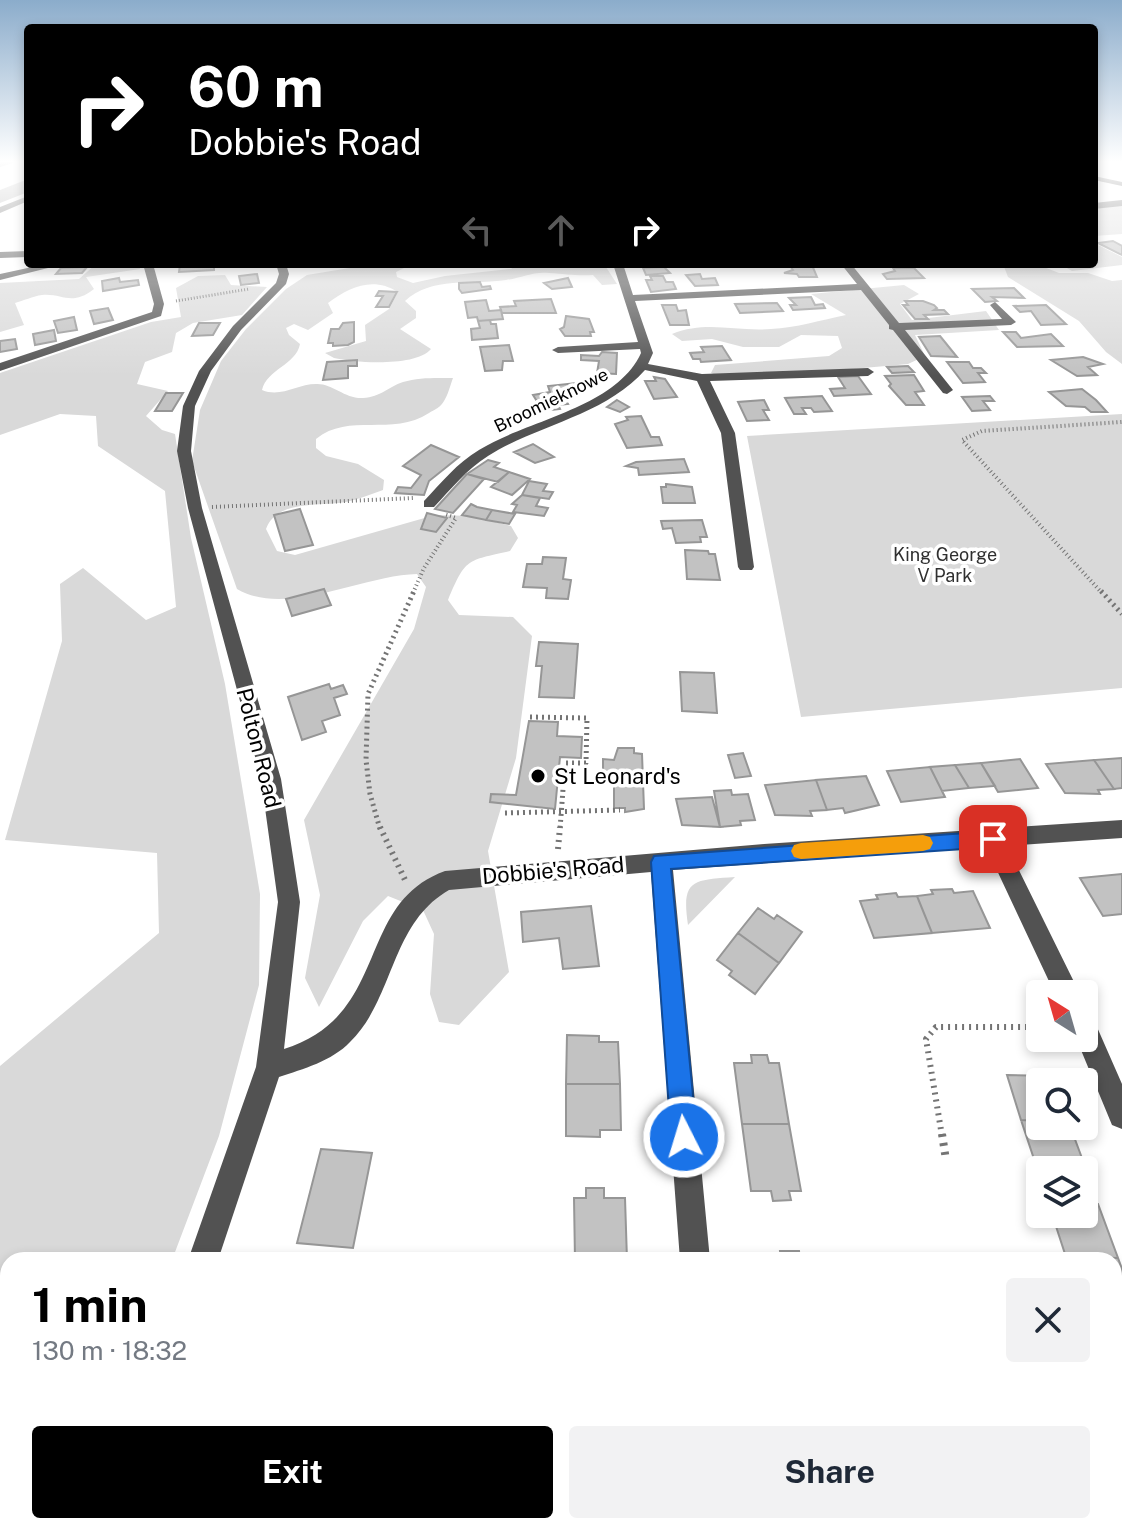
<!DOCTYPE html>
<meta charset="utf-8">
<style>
:root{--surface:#fff;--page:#f2f2f3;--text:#1f2937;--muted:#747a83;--accent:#000}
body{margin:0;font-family:"Public Sans",sans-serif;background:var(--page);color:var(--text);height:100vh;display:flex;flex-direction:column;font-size:30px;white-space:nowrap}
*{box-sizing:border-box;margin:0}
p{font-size:26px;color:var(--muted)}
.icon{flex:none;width:44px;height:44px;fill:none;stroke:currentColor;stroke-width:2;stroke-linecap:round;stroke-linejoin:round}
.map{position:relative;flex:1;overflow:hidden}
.panel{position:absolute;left:0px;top:1252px;width:1122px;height:282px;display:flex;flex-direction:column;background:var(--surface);border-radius:24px 24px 0 0;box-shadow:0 4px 12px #0003}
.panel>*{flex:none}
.banner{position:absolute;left:24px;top:24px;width:1074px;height:244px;border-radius:8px;box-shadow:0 4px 12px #0003;background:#000;color:#fff;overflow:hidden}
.needle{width:52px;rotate:323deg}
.tools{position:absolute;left:1026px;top:980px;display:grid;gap:16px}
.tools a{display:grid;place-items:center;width:72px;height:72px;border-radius:8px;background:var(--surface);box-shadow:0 4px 12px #0003;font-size:40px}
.pin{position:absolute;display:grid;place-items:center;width:68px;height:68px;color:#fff;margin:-34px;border-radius:16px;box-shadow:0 4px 12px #0006}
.me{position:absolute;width:88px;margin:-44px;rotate:355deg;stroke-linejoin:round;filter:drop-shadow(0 0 6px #0008)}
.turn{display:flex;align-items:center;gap:28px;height:168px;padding:0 32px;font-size:36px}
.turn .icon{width:104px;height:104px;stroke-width:2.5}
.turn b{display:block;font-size:56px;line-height:68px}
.lanes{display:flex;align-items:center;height:76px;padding:0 32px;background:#0003;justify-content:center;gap:40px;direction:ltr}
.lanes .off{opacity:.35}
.round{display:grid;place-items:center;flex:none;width:84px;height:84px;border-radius:8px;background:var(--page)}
.headline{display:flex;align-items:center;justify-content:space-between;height:136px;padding:0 32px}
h1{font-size:48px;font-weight:700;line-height:60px;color:var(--accent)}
.primary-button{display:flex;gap:16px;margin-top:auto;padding:16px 32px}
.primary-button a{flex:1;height:92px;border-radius:8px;background:var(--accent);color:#fff;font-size:32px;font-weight:700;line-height:92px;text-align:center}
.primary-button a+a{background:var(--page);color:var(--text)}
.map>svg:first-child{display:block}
.green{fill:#d9d9d9}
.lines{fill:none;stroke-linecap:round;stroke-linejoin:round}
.river{fill:#a0a0a0;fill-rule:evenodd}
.building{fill:#c2c2c2;stroke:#969696;stroke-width:2}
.path-far4{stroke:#747474;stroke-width:3;stroke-dasharray:1 2;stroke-linecap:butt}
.path-far3{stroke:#747474;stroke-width:4;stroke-dasharray:1 3;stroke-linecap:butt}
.path-far2{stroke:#747474;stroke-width:5;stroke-dasharray:2 4;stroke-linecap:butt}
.path-far1{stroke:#747474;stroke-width:6;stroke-dasharray:2 5;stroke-linecap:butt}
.path{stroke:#747474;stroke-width:8;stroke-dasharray:3 6;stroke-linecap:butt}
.minor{fill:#525252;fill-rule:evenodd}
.major{fill:#000;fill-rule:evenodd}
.route{fill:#1a73e8;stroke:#114b97;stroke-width:2}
.slow{fill:#f59e0b}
.poi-dot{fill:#000;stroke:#fff;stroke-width:3}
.labels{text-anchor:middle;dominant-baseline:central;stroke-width:7;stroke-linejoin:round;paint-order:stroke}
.far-street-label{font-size:18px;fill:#000;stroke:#fff}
.far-park-label{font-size:18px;fill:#303030;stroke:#fff}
.street-label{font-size:22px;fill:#000;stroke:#fff}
.poi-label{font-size:22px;fill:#000;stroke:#fff;text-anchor:start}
</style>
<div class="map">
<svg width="1122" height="1533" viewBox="0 0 1122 1533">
<rect width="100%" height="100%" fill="#fff"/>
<!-- green -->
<path class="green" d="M 1122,204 L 1122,234 L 1094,236 L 1094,209 Z
M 1094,243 L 1122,257 L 1122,265 L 1072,271 L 1060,264 L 1094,264 Z
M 96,264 L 139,264 L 140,269 L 86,277 L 94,289 C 71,307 63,293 42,295 C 33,296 23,301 15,303 L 24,325 L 0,332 L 0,283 L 79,279 Z
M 374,264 L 412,264 L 396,272 L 397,277 L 413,283 L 445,276 L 511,269 L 517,264 L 604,264 L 617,284 L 602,285 L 593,275 C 576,276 566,274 549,273 C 534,271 521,278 506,280 C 473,285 431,276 405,301 L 416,311 L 416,318 L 400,329 L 431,349 C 416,367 356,363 334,358 L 325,353 L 366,341 L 365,325 L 389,309 L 398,292 C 373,276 349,287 328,303 L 333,313 L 308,330 L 294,324 L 286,328 L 289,335 L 300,344 C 296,365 267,369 262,390 C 281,398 297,384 316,384 C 332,383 345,399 363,398 C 381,397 388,387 403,382 C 419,377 437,378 453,378 C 450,386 448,395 444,401 C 441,407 434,410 429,413 C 392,437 349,412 316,439 L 316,448 L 326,456 L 358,464 L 384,480 L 383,490 C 371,494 359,499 346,502 C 319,507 277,499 266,529 L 277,551 L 295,555 L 435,515 L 472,516 L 511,526 L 518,538 L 510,551 C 466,561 466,558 448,600 L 459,615 L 513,617 L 532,636 L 516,758 L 488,851 L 509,972 L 459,1025 L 439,1022 L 430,994 L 434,934 L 423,910 L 388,896 L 363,921 L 319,1007 L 305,978 L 320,895 L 304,820 L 414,629 L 426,587 L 417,574 C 363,575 286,618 237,589 L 192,461 L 200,410 L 221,361 L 246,329 L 286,289 L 307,275 Z
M 1003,264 L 1036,264 L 1059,273 L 1088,273 L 1112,281 L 1122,280 L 1122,364 L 1106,352 L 1079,321 L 1008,277 Z
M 225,275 L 231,285 L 267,287 L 242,315 L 193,323 L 176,333 L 172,352 L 145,362 L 137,384 L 168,391 L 146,416 L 162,430 L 175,434 L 191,538 L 225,684 L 260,894 L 259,985 L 219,1136 L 172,1260 L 8,1260 L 8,1526 L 71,1526 L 68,1533 L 0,1533 L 0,1066 L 159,933 L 157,853 L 5,840 L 62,641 L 60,584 L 83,568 L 146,620 L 176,607 L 165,491 L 98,446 L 96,416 L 60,414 L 0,435 L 0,373 L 151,322 L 181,317 L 176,288 L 198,276 Z
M 904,285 L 919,294 L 900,304 L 912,320 L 986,311 L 999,330 L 915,335 L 925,356 L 908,364 L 728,380 L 711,373 L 715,365 L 829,356 L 842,348 L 838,336 L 801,335 L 779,347 L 743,347 L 712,339 L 682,341 L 672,334 C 707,320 736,332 771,329 C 796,328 821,320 846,315 L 811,294 Z
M 1122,414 L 1122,688 L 801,717 L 747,436 Z
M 735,877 L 688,925 C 681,879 693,880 735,877 Z"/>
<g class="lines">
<!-- river -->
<path class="river" d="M 28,179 L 28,192 L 0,203 L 0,190 Z"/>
</g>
<!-- building -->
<path class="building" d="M 1113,241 L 1122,246 L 1122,255 L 1098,243 Z
M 789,264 L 812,265 L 817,277 L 799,277 L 797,274 L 784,273 L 793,270 Z
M 180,265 L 197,264 L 214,265 L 214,270 L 179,272 Z
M 87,267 L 82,273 L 56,274 L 61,268 Z
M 664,267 L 670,273 L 646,275 L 643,268 Z
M 893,268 L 914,268 L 924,278 L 887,279 L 883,274 L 895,271 Z
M 257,274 L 259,283 L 241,285 L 239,276 Z
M 700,274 L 702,279 L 715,278 L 718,285 L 695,286 L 686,275 Z
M 650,276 L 663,276 L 666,282 L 673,282 L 676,289 L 651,292 L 646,280 L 652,280 Z
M 119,278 L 120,282 L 138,280 L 139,285 L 103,291 L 102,281 Z
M 568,278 L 572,287 L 552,289 L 544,283 Z
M 480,282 L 482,287 L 490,286 L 491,289 L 462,293 L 459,289 L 459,283 Z
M 1014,288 L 1024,298 L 992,297 L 997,301 L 985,302 L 972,289 Z
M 379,291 L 397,292 L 389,307 L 376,307 L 383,296 L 376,296 Z
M 811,297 L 815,305 L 823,304 L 825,308 L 793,310 L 790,305 L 796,305 L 789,298 Z
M 551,299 L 556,313 L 502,313 L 500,307 L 516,306 L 514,301 Z
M 486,300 L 489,311 L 501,310 L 503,319 L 478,321 L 477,317 L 468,318 L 465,302 Z
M 905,301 L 923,301 L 934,305 L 937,308 L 934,310 L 944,310 L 948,314 L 924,315 L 928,319 L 915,319 L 903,305 L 908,305 Z
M 777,303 L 783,311 L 740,313 L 735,304 Z
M 662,305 L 676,305 L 678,311 L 686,310 L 689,325 L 670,325 Z
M 1046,305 L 1066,324 L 1041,325 L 1031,311 L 1020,312 L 1014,306 Z
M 108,308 L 113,320 L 94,324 L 90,311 Z
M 566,316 L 589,319 L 594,332 L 590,332 L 591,336 L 565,336 L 560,329 L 564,327 Z
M 74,317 L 77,330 L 58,333 L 54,321 Z
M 490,320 L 491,324 L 496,324 L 498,338 L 472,340 L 471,329 L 480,328 L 478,321 Z
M 354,322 L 354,342 L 348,345 L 333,346 L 333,343 L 328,343 L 331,329 L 339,329 L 343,323 Z
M 199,323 L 220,323 L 213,335 L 192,336 Z
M 54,330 L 56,341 L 35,345 L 33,334 Z
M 1003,332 L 1016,332 L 1021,338 L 1051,334 L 1063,346 L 1017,347 Z
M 940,336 L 957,357 L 931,356 L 919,337 Z
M 15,339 L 17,349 L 0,352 L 0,341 Z
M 509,345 L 513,361 L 503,361 L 502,370 L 485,371 L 480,347 Z
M 722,346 L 731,360 L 701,362 L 700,359 L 693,359 L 690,353 L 704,352 L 701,347 Z
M 602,352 L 617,353 L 616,374 L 597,373 L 599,361 L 581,360 L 581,355 L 599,356 Z
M 1083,357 L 1103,364 L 1088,367 L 1097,375 L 1077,376 L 1051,360 Z
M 357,360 L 357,366 L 348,366 L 348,378 L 323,380 L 327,362 Z
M 947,362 L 969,362 L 973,368 L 981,368 L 986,373 L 978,373 L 985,382 L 963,383 Z
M 908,366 L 914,372 L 892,373 L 887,367 Z
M 914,375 L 924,391 L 915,392 L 924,405 L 906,405 L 889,386 L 891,384 L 885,376 Z
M 858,376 L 871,394 L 834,396 L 830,389 L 845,388 L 838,377 Z
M 654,377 L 665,379 L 677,397 L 654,399 L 645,381 L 656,381 Z
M 586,382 L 590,388 L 561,392 L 568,404 L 558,405 L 560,409 L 543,411 L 533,395 L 550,392 L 548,386 Z
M 1082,389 L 1096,400 L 1107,412 L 1091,412 L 1085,407 L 1066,406 L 1049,392 Z
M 166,393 L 183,393 L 172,411 L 155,411 Z
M 822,396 L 832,411 L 814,412 L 811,408 L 802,408 L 806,414 L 794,414 L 785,398 Z
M 990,396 L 994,401 L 983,401 L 990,410 L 972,411 L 962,397 Z
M 617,400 L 629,407 L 620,412 L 607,407 Z
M 764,400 L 769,410 L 763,410 L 769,420 L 747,421 L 738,402 Z
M 641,416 L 651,437 L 659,437 L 662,445 L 627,448 L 615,424 L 628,420 L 626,417 Z
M 533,444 L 554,457 L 535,463 L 514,452 Z
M 431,445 L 459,457 L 429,481 L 424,495 L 395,493 L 398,487 L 411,488 L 421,475 L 403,466 Z
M 684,459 L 689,472 L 639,475 L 638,468 L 626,466 L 636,462 Z
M 488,460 L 499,463 L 494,467 L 509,472 L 498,482 L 467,474 Z
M 509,472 L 530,479 L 512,495 L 491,487 Z
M 467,474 L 484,479 L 453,513 L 435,509 Z
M 529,481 L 547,484 L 543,491 L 553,492 L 549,499 L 522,495 Z
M 666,484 L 692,487 L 695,503 L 663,503 L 661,487 L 666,487 Z
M 522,495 L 540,498 L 536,506 L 548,508 L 544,516 L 513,512 L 517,505 L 512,504 Z
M 471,504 L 477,507 L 492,510 L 486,520 L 462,515 Z
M 300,509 L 313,545 L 285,551 L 274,515 Z
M 492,510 L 515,514 L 509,524 L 486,520 Z
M 427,513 L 447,518 L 436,532 L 421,529 Z
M 702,520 L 707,537 L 700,537 L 701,542 L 676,543 L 672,528 L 663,529 L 661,521 Z
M 685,550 L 708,551 L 709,554 L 715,554 L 720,580 L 687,579 Z
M 543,557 L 566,558 L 563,579 L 571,580 L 568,599 L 546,598 L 547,588 L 523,587 L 527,564 L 542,564 Z
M 324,589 L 331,605 L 292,616 L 286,599 Z
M 539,642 L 578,644 L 574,698 L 539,697 L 542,666 L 536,666 Z
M 680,672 L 714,673 L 717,713 L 682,711 Z
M 329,684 L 331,689 L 343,685 L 347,694 L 334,698 L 340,715 L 322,721 L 326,732 L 302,740 L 288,697 Z
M 529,721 L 558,722 L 557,736 L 582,737 L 581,758 L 560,757 L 555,809 L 490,802 L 491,794 L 516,795 Z
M 618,748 L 634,748 L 634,753 L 642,754 L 644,809 L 625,812 L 625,808 L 614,808 L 614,778 L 603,777 L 603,759 L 614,760 Z
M 743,753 L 751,776 L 735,778 L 728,755 Z
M 1122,758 L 1122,788 L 1114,789 L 1094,760 Z
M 1020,759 L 1038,788 L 998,792 L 981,763 Z
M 1094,760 L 1114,789 L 1098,790 L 1100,794 L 1065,793 L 1046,764 Z
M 981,763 L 995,786 L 969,788 L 955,765 Z
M 955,765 L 969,788 L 942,791 L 930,767 Z
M 930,767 L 945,797 L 901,802 L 887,771 Z
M 866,776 L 879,805 L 845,813 L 843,808 L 827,810 L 816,780 Z
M 816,780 L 827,810 L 810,811 L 812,816 L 775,815 L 765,785 Z
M 731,790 L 732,795 L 748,794 L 755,820 L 740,821 L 741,825 L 720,827 L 714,791 Z
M 712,797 L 720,827 L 682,825 L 676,799 Z
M 1122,874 L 1122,914 L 1103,916 L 1080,878 Z
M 952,889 L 954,893 L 973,891 L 990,928 L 932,933 L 917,896 L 933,894 L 931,890 Z
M 896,893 L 898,897 L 917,896 L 932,933 L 874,938 L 860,901 L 878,899 L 876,895 Z
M 591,906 L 599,966 L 563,969 L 559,938 L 523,942 L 521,912 Z
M 758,908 L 774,919 L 777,915 L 802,932 L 779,963 L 738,933 Z
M 738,933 L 779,963 L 755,994 L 729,975 L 732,971 L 717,960 Z
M 567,1035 L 599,1036 L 599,1042 L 618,1042 L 620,1084 L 566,1084 Z
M 751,1055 L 767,1055 L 769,1063 L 779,1063 L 789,1124 L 742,1124 L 734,1063 L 752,1063 Z
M 1007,1075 L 1052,1076 L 1054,1082 L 1040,1082 L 1040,1121 L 1021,1120 Z
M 566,1084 L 620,1084 L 621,1130 L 600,1130 L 600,1137 L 566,1136 Z
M 1021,1120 L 1040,1121 L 1040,1126 L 1070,1126 L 1086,1169 L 1037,1168 Z
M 742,1124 L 789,1124 L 801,1191 L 789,1191 L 791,1200 L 773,1201 L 771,1191 L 751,1191 Z
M 321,1149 L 372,1153 L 353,1248 L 297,1243 Z
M 586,1188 L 604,1188 L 604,1198 L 625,1198 L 627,1260 L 575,1260 L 574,1198 L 586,1198 Z
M 1084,1203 L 1098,1204 L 1118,1258 L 1066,1257 L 1052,1214 L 1084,1214 Z
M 780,1251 L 799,1251 L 800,1260 L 781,1260 Z
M 1066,1257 L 1118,1258 L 1122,1269 L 1122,1316 L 1114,1316 L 1114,1260 L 1067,1260 Z
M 1114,1358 L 1122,1358 L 1122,1425 L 1114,1425 Z
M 1114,1425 L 1122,1425 L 1122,1480 L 1114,1455 Z
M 251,1526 L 319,1526 L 318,1533 L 250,1533 Z
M 573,1526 L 636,1526 L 636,1533 L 573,1533 Z
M 794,1526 L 862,1526 L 863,1533 L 795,1533 Z"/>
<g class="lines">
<!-- path-far4 -->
<path class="path-far4" d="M 176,301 L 249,289"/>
<!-- path-far3 -->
<path class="path-far3" d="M 212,507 L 414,498
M 413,593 L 424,568 L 456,518 L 444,514
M 1102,593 L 962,440 L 982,431 L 1122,422"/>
<!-- path-far2 -->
<path class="path-far2" d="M 1101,591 L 1122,614
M 530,717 L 587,718 L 586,763 L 565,763 L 560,829
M 505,813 L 620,810
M 380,829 L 370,794 L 366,760 L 368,694 L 414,591"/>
<!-- path-far1 -->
<path class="path-far1" d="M 380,827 L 406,882
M 558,849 L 560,827
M 942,1136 L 926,1039 L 936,1027 L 1040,1027"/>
<!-- path -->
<path class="path" d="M 942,1134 L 946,1160"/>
<!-- minor -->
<path class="minor" d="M 14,161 L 13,163 L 0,167 L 0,162 Z
M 28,196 L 28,201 L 0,213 L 0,207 Z
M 1122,200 L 1122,206 L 1094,209 L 1094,203 Z
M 28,251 L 28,257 L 0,258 L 0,252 Z
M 46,264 L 64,264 L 0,280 L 0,274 Z
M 143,264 L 153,264 L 164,304 L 161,316 L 0,371 L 0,363 L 152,312 L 154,304 Z
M 276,264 L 286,264 L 289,274 L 286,284 L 241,330 L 211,371 L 195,406 L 191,451 L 202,508 L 281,779 L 300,902 L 284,1049 C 392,1015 354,904 445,871 L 764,844 L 1122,820 L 1122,838 L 1007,846 L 1080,994 L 1055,994 L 986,847 L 673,870 L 710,1260 L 680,1260 L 651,872 L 449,890 C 390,924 395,998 350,1042 C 332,1061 303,1069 279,1077 L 218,1260 L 188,1260 L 256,1067 L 278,902 L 261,779 L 188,508 L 177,451 L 183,406 L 199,371 L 233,326 L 276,283 L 279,274 Z
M 613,264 L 623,264 L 633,295 L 857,284 L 841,264 L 851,264 L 899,323 L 1002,319 L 990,305 L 995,302 L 1016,322 L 1011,325 L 905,330 L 953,390 L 947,394 L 943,393 L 893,330 L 889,329 L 889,325 L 861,290 L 635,301 L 653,353 L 648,364 L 702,374 L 868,368 L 874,372 L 868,376 L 710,381 L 735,433 L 754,567 L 752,570 L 740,570 L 738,567 L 721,433 L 697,381 L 645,370 C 604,416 539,424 488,456 C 467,469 451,489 434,507 L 424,507 L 424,501 C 441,483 457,463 479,450 C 527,420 616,408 641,353 L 640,349 L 558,353 L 552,350 L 558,347 L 638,342 Z
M 1084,1014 L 1093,1018 L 1122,1084 L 1122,1129 L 1112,1125 L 1076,1038 L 1084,1038 Z
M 97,1526 L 133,1526 L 131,1533 L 95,1533 Z
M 701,1526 L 737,1526 L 737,1533 L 701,1533 Z"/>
<!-- major -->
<path class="major" d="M 1094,176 L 1122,182 L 1122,186 L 1094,180 Z"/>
</g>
<!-- sky -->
<linearGradient id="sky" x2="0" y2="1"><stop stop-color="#8baccb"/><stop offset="0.43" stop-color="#fff"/><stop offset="1" stop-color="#fff" stop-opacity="0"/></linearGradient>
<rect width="1122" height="376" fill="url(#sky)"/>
<!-- route -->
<path class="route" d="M 993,831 L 1000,833 L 1003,839 L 1000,845 L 993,847 L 671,869 L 697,1137 L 693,1146 L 684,1149 L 675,1146 L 671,1137 L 651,862 L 654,856 Z"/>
<!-- slow -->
<path class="slow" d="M 923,835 L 930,837 L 933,843 L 930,849 L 923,851 L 801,859 L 794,857 L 791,851 L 794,845 L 801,843 Z"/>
<!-- markers -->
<circle class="poi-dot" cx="538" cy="776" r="8"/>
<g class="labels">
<!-- far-street labels -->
<g class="far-street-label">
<text transform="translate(551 400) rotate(-26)">Broomieknowe</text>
</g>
<!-- far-park labels -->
<g class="far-park-label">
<text x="945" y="554">King George<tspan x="945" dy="21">V Park</tspan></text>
</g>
<!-- street labels -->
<g class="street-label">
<text transform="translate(259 748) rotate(76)">Polton Road</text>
<text transform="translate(553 870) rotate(-5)">Dobbie's Road</text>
</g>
<!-- poi labels -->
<g class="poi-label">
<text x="554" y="776">St Leonard's</text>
</g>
</g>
</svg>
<div class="tools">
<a><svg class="needle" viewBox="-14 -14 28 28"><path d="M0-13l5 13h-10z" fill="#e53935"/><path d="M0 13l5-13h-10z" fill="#747a83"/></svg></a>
<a><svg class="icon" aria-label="search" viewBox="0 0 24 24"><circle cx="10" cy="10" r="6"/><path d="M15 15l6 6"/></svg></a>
<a><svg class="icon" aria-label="layers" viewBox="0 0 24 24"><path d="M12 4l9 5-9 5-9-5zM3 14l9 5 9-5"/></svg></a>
</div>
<div class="pin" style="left:993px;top:839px;background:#d93025"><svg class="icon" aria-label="arrive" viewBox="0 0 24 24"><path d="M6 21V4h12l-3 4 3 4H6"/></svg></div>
<svg class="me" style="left:684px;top:1137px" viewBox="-20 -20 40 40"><circle r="17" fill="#1a73e8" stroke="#fff" stroke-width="3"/><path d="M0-11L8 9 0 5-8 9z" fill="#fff"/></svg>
<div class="banner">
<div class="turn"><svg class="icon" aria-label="right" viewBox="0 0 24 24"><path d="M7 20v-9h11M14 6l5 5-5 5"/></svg><div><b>60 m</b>Dobbie's Road</div></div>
<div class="lanes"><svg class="icon off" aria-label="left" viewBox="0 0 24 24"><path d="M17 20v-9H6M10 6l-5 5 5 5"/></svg><svg class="icon off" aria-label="ahead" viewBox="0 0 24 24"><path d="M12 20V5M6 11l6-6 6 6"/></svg><svg class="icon" aria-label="right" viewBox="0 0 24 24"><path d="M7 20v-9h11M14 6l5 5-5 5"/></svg></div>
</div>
<section class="panel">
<div class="headline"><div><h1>1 min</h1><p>130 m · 18:32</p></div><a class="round"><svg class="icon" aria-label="close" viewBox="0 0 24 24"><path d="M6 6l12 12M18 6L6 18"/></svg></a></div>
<div class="primary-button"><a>Exit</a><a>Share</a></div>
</section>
</div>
